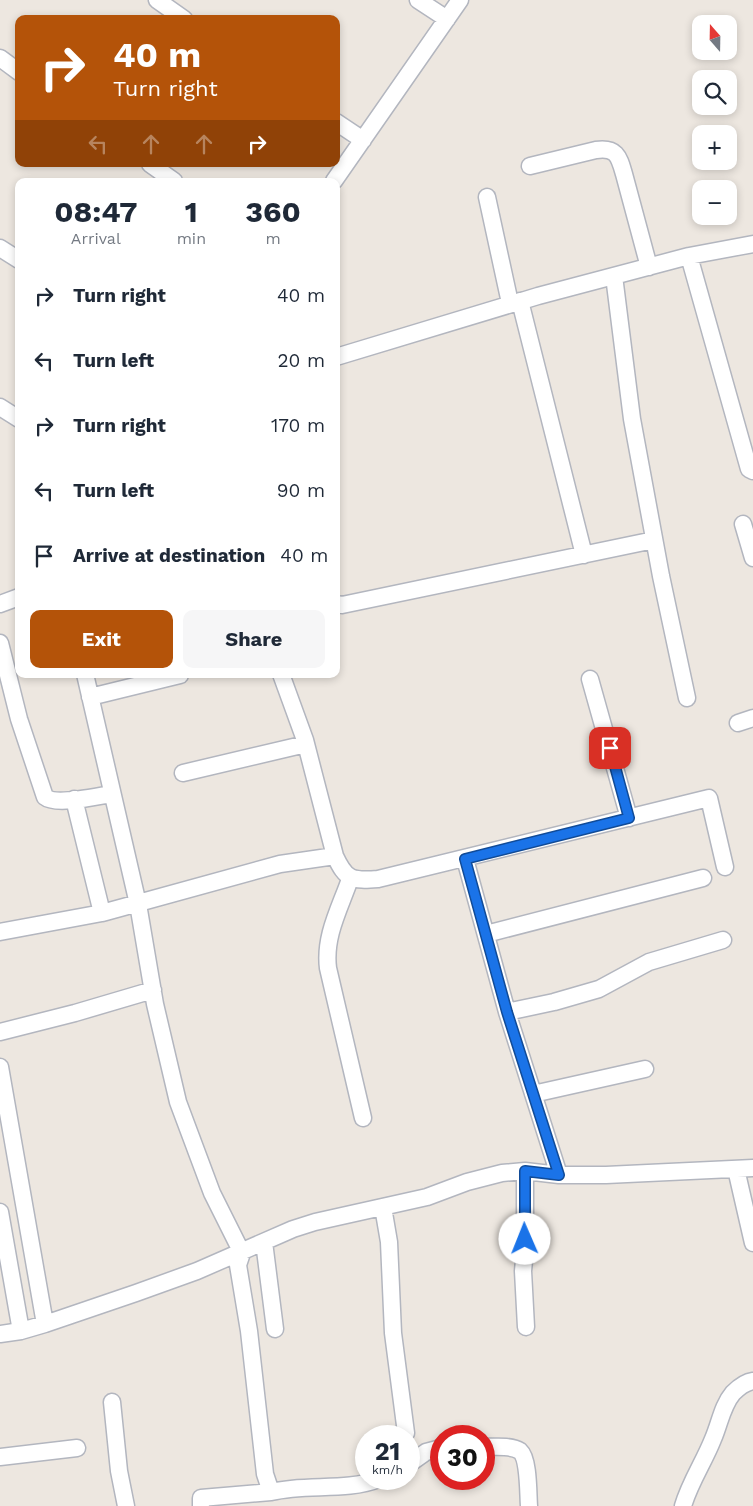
<!DOCTYPE html>
<meta charset="utf-8">
<style>
:root{--surface:#fff;--page:#f6f6f7;--text:#1f2937;--muted:#747a83;--accent:#b45309}
body{margin:0;font-family:"Work Sans",sans-serif;background:var(--page);color:var(--text);height:100vh;display:flex;flex-direction:column;font-size:19px;white-space:nowrap}
*{box-sizing:border-box;margin:0}
p{font-size:16px;color:var(--muted)}
.icon{flex:none;width:28px;height:28px;fill:none;stroke:currentColor;stroke-width:2;stroke-linecap:round;stroke-linejoin:round}
.map{position:relative;flex:1;overflow:hidden}
.panel{position:absolute;left:15px;top:178px;width:325px;height:500px;display:flex;flex-direction:column;background:var(--surface);border-radius:10px;box-shadow:0 2px 8px #0003}
.panel>*{flex:none}
.hud{position:absolute;left:15px;top:15px;width:325px;height:152px;border-radius:10px;box-shadow:0 2px 8px #0003;background:#b45309;color:#fff;overflow:hidden}
.needle{width:32px;rotate:340deg}
.controls{position:absolute;left:692px;top:15px;display:grid;gap:10px}
.controls a{display:grid;place-items:center;width:45px;height:45px;border-radius:10px;background:var(--surface);box-shadow:0 2px 8px #0003;font-size:25px}
.speed{position:absolute;left:355px;top:1425px;display:flex;gap:10px;font-size:25px;font-weight:700;text-align:center}
.speed>*{display:grid;place-content:center;width:65px;height:65px;border-radius:50%;background:var(--surface);box-shadow:0 2px 8px #0003;line-height:1}
.speed small{font-size:12px;font-weight:400}
.speed .limit{border:8px solid #d22;background:#fff;color:#111}
.pin{position:absolute;display:grid;place-items:center;width:42px;height:42px;color:#fff;margin:-21px;border-radius:10px;box-shadow:0 2px 8px #0006}
.me{position:absolute;width:55px;margin:-28px;rotate:359deg;stroke-linejoin:round;filter:drop-shadow(0 0 4px #0008)}
.turn{display:flex;align-items:center;gap:18px;height:105px;padding:0 15px;font-size:22px}
.turn .icon{width:65px;height:65px;stroke-width:2.5}
.turn b{display:block;font-size:35px;line-height:42px}
.lanes{display:flex;align-items:center;height:48px;padding:0 15px;background:#0003;justify-content:center;gap:25px;direction:ltr}
.lanes .off{opacity:.35}
.eta{display:flex;justify-content:space-evenly;align-items:center;height:85px;text-align:center}
.eta b{font-size:30px;font-weight:700;line-height:35px}
.button{display:flex;gap:10px;margin-top:auto;padding:10px 15px}
.button a{flex:1;height:58px;border-radius:10px;background:var(--accent);color:#fff;font-size:20px;font-weight:700;line-height:58px;text-align:center}
.button a+a{background:var(--page);color:var(--text)}
ul{padding:0;list-style:none}
li{display:flex;align-items:center;gap:15px;height:65px;padding:0 15px}
li div{flex:1}
li b{display:block;font-size:19px}
li em{font-style:normal}
.map>svg:first-child{display:block}
.lines{fill:none;stroke-linecap:round;stroke-linejoin:round}
.minor-casing{stroke:#b3b6bf;stroke-width:19}
.minor{stroke:#fff;stroke-width:16}
.route-casing{stroke:#114b97;stroke-width:12}
.route{stroke:#1a73e8;stroke-width:9}
</style>
<div class="map">
<svg width="753" height="1506" viewBox="0 0 753 1506">
<rect width="100%" height="100%" fill="#ede7e0"/>
<g class="lines">
<!-- minor casing -->
<g class="minor-casing">
<path id="minor" d="M 157,0 L 184,19
M 418,0 L 447,19
M 0,58 L 19,72
M 336,122 L 363,140
M 150,164 L 174,181
M 530,166 L 596,150 C 617,147 619,157 624,174 L 649,267
M 334,181 L 460,0
M 487,197 L 510,303
M 0,248 L 19,260
M 689,256 L 749,469 L 753,471
M 614,276 L 632,419 L 661,576 L 687,698
M 520,301 L 584,555
M 336,357 L 538,296 L 689,256 L 753,244
M 0,407 L 19,419
M 743,524 L 753,558
M 0,604 L 19,597
M 336,604 L 342,605 L 654,540
M 0,643 L 19,719 L 45,797 C 56,806 98,796 112,794
M 85,674 L 138,904 L 155,1004 L 178,1102 L 212,1193 L 242,1253 L 238,1265 L 249,1331 L 265,1474 L 271,1492 C 307,1483 345,1492 379,1479
M 281,674 L 305,740 L 335,856 C 346,880 352,881 378,879 L 709,798 L 725,867
M 590,679 L 629,818
M 90,697 L 180,675
M 738,723 L 753,718
M 183,773 L 306,744
M 74,799 L 102,913
M 465,859 L 507,1012 L 559,1175
M 350,879 C 340,908 324,936 328,968 L 363,1118
M 0,932 L 102,913 L 280,864 L 335,856
M 486,934 L 703,878
M 507,1012 L 554,1002 L 599,989 L 649,962 L 723,940
M 0,1032 L 75,1013 L 153,990
M 0,1067 L 45,1324
M 533,1094 L 645,1069
M 736,1169 L 753,1243
M 525,1171 L 525,1250 L 523,1271 L 526,1327
M 383,1207 L 389,1242 L 393,1333 L 406,1433 L 397,1436
M 0,1212 L 21,1331
M 264,1242 L 275,1329
M 0,1334 L 21,1331 L 45,1324 L 136,1293 L 197,1271 L 293,1229 L 315,1222 L 427,1197 L 467,1182 L 502,1173 L 525,1171 L 559,1175 L 606,1175 L 753,1168
M 112,1402 L 119,1471 L 126,1506
M 484,1447 C 494,1447 511,1445 520,1451 C 529,1459 528,1494 529,1506
M 0,1457 L 77,1448
M 409,1464 L 426,1452 L 441,1448
M 201,1506 L 201,1498 L 271,1492
M 683,1506 C 690,1482 704,1462 713,1439 C 720,1423 722,1406 733,1393 C 739,1387 746,1382 753,1381"/>
</g>
<!-- minor -->
<use href="#minor" class="minor"/>
</g>
<g class="lines">
<!-- route casing -->
<g class="route-casing">
<path id="route" d="M 525,1239 L 525,1171 L 559,1175 L 507,1012 L 465,859 L 629,818 L 610,748"/>
</g>
<!-- route -->
<use href="#route" class="route"/>
</g>
</svg>
<div class="controls">
<a><svg class="needle" viewBox="-14 -14 28 28"><path d="M0-13l5 13h-10z" fill="#e53935"/><path d="M0 13l5-13h-10z" fill="#747a83"/></svg></a>
<a><svg class="icon" aria-label="search" viewBox="0 0 24 24"><circle cx="10" cy="10" r="6"/><path d="M15 15l6 6"/></svg></a>
<a>+</a>
<a>−</a>
</div>
<div class="speed"><div>21<small>km/h</small></div><div class="limit">30</div></div>
<div class="pin" style="left:610px;top:748px;background:#d93025"><svg class="icon" aria-label="arrive" viewBox="0 0 24 24"><path d="M6 21V4h12l-3 4 3 4H6"/></svg></div>
<svg class="me" style="left:525px;top:1239px" viewBox="-20 -20 40 40"><circle r="19" fill="#fff"/><path d="M0-13L10 11 0 6-10 11z" fill="#1a73e8"/></svg>
<div class="hud">
<div class="turn"><svg class="icon" aria-label="right" viewBox="0 0 24 24"><path d="M7 20v-9h11M14 6l5 5-5 5"/></svg><div><b>40 m</b>Turn right</div></div>
<div class="lanes"><svg class="icon off" aria-label="left" viewBox="0 0 24 24"><path d="M17 20v-9H6M10 6l-5 5 5 5"/></svg><svg class="icon off" aria-label="ahead" viewBox="0 0 24 24"><path d="M12 20V5M6 11l6-6 6 6"/></svg><svg class="icon off" aria-label="ahead" viewBox="0 0 24 24"><path d="M12 20V5M6 11l6-6 6 6"/></svg><svg class="icon" aria-label="right" viewBox="0 0 24 24"><path d="M7 20v-9h11M14 6l5 5-5 5"/></svg></div>
</div>
<section class="panel">
<div class="eta">
<div><b>08:47</b><p>Arrival</p></div>
<div><b>1</b><p>min</p></div>
<div><b>360</b><p>m</p></div>
</div>
<ul>
<li><svg class="icon" aria-label="right" viewBox="0 0 24 24"><path d="M7 20v-9h11M14 6l5 5-5 5"/></svg><div><b>Turn right</b></div><em>40 m</em></li>
<li><svg class="icon" aria-label="left" viewBox="0 0 24 24"><path d="M17 20v-9H6M10 6l-5 5 5 5"/></svg><div><b>Turn left</b></div><em>20 m</em></li>
<li><svg class="icon" aria-label="right" viewBox="0 0 24 24"><path d="M7 20v-9h11M14 6l5 5-5 5"/></svg><div><b>Turn right</b></div><em>170 m</em></li>
<li><svg class="icon" aria-label="left" viewBox="0 0 24 24"><path d="M17 20v-9H6M10 6l-5 5 5 5"/></svg><div><b>Turn left</b></div><em>90 m</em></li>
<li><svg class="icon" aria-label="arrive" viewBox="0 0 24 24"><path d="M6 21V4h12l-3 4 3 4H6"/></svg><div><b>Arrive at destination</b></div><em>40 m</em></li>
</ul>
<div class="button"><a>Exit</a><a>Share</a></div>
</section>
</div>
